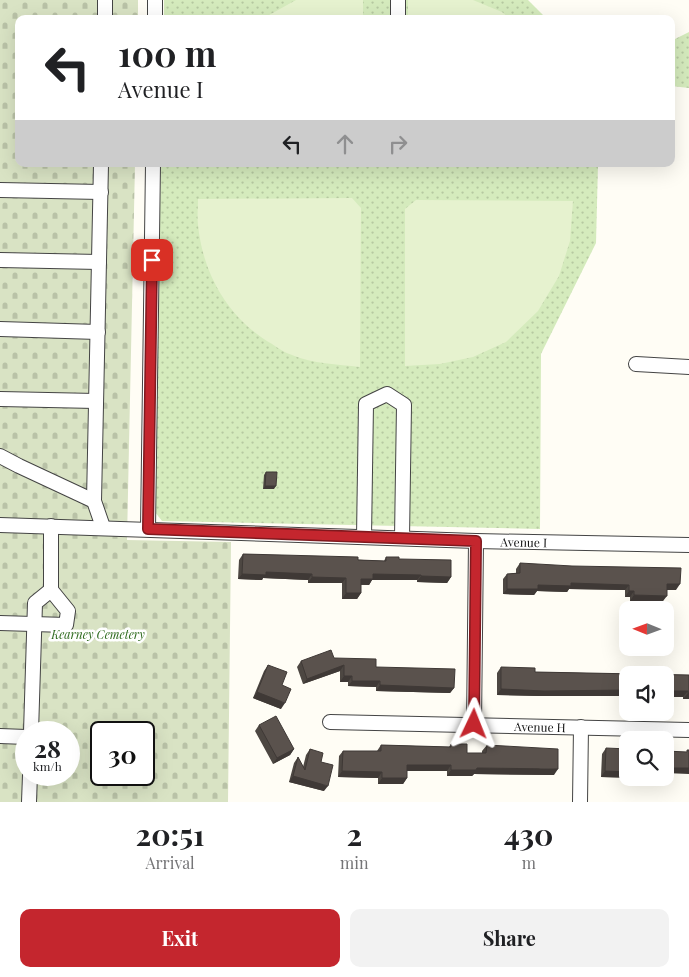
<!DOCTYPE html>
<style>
:root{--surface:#fff;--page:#f2f2f2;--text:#202124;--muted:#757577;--accent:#c4262e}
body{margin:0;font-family:"Playfair Display",serif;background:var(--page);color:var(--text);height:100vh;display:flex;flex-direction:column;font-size:19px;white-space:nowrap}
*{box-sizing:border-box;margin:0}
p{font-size:16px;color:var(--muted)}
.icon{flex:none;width:28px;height:28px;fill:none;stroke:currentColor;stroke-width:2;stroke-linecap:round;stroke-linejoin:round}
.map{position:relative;height:802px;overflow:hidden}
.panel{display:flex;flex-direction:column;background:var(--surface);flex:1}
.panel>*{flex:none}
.banner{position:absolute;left:15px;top:15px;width:660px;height:152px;border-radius:10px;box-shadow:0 5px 20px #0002;background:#fff;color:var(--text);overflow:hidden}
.needle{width:32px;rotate:271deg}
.fabs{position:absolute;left:619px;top:601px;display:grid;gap:10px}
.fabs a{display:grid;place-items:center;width:55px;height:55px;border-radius:10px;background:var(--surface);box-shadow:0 5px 20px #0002;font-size:25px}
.speed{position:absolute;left:15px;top:721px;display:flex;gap:10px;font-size:25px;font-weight:700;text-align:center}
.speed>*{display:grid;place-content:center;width:65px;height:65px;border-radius:50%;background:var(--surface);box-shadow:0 5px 20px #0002;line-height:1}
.speed small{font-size:12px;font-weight:400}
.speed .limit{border:2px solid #111;border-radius:8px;background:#fff;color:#111}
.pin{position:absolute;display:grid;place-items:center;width:42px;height:42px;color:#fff;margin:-21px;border-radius:10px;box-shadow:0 2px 8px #0006}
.me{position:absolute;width:55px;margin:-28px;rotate:2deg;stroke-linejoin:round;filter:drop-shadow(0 0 4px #0008)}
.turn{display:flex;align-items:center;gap:18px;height:105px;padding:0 20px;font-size:22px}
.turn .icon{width:65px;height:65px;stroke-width:2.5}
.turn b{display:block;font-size:35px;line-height:42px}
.lanes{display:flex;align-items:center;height:48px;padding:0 20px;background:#0003;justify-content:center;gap:25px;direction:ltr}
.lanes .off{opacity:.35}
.eta{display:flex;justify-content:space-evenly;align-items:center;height:85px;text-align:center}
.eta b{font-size:30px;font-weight:700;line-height:35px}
.cta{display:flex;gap:10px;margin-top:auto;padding:10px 20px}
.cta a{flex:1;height:58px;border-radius:10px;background:var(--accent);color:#fff;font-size:20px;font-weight:700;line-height:58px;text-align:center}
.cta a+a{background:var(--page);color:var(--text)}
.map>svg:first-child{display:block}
.cemetery{fill:url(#cemetery-stones);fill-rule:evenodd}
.park{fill:url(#park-dots)}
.pitch{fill:#e6f2cf}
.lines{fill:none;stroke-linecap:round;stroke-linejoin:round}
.minor-casing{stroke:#444;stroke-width:16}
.minor{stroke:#fff;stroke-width:14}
.wall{fill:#4d4742}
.shaded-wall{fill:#3f3936}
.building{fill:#5a524d;stroke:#3f3936}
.route-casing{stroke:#7f191e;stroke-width:12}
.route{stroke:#c4262e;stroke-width:9}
.labels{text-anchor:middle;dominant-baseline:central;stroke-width:5;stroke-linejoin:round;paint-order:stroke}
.street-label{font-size:12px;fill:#111;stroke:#fff}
.park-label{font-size:12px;font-style:italic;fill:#2f6b1f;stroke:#fff}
</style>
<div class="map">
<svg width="689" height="802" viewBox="0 0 689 802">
<defs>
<pattern id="cemetery-stones" width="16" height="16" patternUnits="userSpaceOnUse" patternTransform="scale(1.25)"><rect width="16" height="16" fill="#d9e3c4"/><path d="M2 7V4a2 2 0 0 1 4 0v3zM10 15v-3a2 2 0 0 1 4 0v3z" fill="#b9c2a7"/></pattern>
<pattern id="park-dots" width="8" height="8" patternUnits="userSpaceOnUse" patternTransform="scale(1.25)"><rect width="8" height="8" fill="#d5ebbd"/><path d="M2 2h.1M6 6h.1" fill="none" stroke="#b6c8a1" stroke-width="1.8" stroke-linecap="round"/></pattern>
</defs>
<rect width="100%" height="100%" fill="#fffdf5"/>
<!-- cemetery -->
<path class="cemetery" d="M 0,0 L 138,0 L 138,19 L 19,19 L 19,164 L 135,164 L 127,540 L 231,542 L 228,802 L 0,802 ZM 26,732 L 69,732 L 69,775 L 26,775 ZM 101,732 L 144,732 L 144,775 L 101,775 Z"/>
<!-- park -->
<path class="park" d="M 164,0 L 528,0 L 547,19 L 164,19 Z
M 689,32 L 689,88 L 671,86 L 671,41 Z
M 161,164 L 598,164 L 596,243 L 541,354 L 540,529 L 162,521 L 155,512 L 153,499 Z"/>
<!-- pitch -->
<path class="pitch" d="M 296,0 L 363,0 L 363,19 L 262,19 Z
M 408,0 L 473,0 L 502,12 L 510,19 L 408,19 Z
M 352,198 L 361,208 L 360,367 C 337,364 313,364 292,355 C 285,353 278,348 272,344 C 229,319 203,275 198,225 C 197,217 198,207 198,199 Z
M 416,200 L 573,201 L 570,241 L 559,276 L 538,311 L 506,342 L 473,357 L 440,364 L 405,366 L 405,209 Z"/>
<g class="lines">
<!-- minor casing -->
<g class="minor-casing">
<g id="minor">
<path d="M 105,19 L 105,0"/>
<path d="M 155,19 L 155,0"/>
<path d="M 398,19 L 398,0"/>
<path d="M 101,164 L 94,501 L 103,527"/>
<path d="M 0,190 L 101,192"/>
<path d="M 0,260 L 99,262"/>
<path d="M 0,329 L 98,332"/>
<path d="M 636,364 L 689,367"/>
<path d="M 0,399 L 96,401"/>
<path d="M 0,456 L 19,466 L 94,501"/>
<path id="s1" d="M 0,525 L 476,541 L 689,545"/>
<path d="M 148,529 L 153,164"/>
<path d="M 364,537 L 366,404 L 387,394 L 404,405 L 402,538"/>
<path d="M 0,623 L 66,625 L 68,611 L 51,590"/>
<path id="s2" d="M 330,722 L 689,730"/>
<path d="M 474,724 L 476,541"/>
<path d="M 31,732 L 35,603 L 51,590 L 51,526"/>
<path d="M 0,736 L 26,737"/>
<path d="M 29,802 L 30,775"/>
<path d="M 580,802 L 581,727"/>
</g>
</g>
<!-- minor -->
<use href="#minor" class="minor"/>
</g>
<!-- wall -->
<path class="wall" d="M 266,472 L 274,489 L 263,489 L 264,475 Z
M 243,554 L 384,561 L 386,557 L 399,559 L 451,577 L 447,583 L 417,582 L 417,580 L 372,580 L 369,585 L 361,585 L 361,593 L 357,599 L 342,599 L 342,583 L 308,583 L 308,580 L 263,578 L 262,580 L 238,579 L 239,560 Z
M 520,563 L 676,590 L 667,590 L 663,601 L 630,601 L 630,597 L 625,597 L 625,590 L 569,589 L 567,592 L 537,591 L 534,595 L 503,594 L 503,579 L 507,574 L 516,573 L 516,569 Z
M 334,658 L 376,667 L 454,688 L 450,693 L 376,691 L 376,687 L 348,686 L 348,682 L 340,682 L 340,671 L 303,684 L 297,667 L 301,661 Z
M 268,665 L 282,685 L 281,709 L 253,698 L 264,671 Z
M 501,667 L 535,672 L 689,675 L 689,699 L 683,699 L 683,697 L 665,697 L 665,675 L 606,696 L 540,696 L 497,695 L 497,673 Z
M 259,725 L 294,749 L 290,755 L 273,764 L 255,731 Z
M 451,744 L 467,753 L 482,753 L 482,751 L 487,745 L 554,775 L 474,774 L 472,776 L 447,776 L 447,771 L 407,771 L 407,778 L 403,784 L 378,784 L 378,778 L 338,777 L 339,756 L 343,751 L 377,751 L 381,745 L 449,747 Z
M 606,748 L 638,778 L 601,777 L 602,754 Z
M 310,749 L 321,762 L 324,791 L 289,782 L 294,763 L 298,757 L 303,767 L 306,755 Z"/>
<!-- shaded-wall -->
<path class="shaded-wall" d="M 265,486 L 276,486 L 274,489 L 263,489 Z
M 266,572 L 312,574 L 308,580 L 263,578 L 262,580 L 238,579 L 242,574 Z
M 373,574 L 421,575 L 417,580 L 372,580 L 369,585 L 357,584 L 361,579 Z
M 421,576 L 451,577 L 447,583 L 417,582 Z
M 312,577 L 346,578 L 342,583 L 308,583 Z
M 571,583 L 629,585 L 625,590 L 569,589 L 567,592 L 537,591 L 534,595 L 503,594 L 507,589 L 538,585 Z
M 667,584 L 680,584 L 676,590 L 663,590 Z
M 629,591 L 634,591 L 630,597 L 625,597 Z
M 346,593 L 361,593 L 357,599 L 342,599 Z
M 634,595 L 667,596 L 663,601 L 630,601 Z
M 344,665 L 340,671 L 303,684 L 307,679 Z
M 344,676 L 352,676 L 348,682 L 340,682 Z
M 352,681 L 380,681 L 376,687 L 348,686 Z
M 380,685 L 454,688 L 450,693 L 376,691 Z
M 501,689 L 628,690 L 628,696 L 540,696 L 497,695 Z
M 665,691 L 688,691 L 683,697 L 665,697 Z
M 257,692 L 285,703 L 281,709 L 253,698 Z
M 688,693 L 689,693 L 689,699 L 683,699 Z
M 294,749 L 290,755 L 273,764 L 277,758 Z
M 407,765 L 451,765 L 447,771 L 403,771 Z
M 477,768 L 558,769 L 554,775 L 474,774 L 472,776 L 447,776 L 451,770 Z
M 665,768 L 689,768 L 689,774 L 665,773 Z
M 342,771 L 382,772 L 378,778 L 338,777 Z
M 605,771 L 628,772 L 628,778 L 638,778 L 601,777 Z
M 293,776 L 328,786 L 324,791 L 289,782 Z
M 382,778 L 407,778 L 403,784 L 378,784 Z"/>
<!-- building -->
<path class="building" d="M 266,472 L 277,472 L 276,486 L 265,486 Z
M 243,554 L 358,557 L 358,560 L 386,561 L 386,557 L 399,557 L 399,559 L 451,560 L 451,577 L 421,576 L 421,575 L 373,574 L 373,579 L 361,579 L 361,593 L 346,593 L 346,578 L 312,577 L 312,574 L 266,572 L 266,575 L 242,574 Z
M 520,563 L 572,566 L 681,568 L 680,584 L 667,584 L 667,596 L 634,595 L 634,591 L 629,591 L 629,585 L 571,583 L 571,586 L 538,585 L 538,589 L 507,589 L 507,574 L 520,573 Z
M 331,650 L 334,658 L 376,659 L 376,667 L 455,669 L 454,688 L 380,685 L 380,681 L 352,681 L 352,676 L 344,676 L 344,665 L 307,679 L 301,661 Z
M 268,665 L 287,672 L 282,685 L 291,689 L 285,703 L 257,692 Z
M 501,667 L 535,668 L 535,672 L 689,675 L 689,693 L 688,693 L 688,691 L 665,691 L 665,675 L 628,675 L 628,690 L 544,691 L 501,689 Z
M 276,716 L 294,749 L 277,758 L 259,725 Z
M 451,744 L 467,744 L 467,753 L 486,753 L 487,745 L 558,749 L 558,769 L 477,768 L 476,770 L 451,770 L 451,765 L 407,765 L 407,778 L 382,778 L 382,772 L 342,771 L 343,751 L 381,751 L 381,745 L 451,747 Z
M 606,748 L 628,749 L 628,772 L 605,771 Z
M 310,749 L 323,753 L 321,762 L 333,765 L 328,786 L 293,776 L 298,757 L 305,770 Z
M 687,750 L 689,750 L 689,768 L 665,768 L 665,751 L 687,752 Z"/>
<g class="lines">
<!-- route casing -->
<g class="route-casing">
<path id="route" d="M 152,260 L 148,529 L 476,541 L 474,724"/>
</g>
<!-- route -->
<use href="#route" class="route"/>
</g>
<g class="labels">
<!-- street labels -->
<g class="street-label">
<text stroke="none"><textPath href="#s1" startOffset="524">Avenue I</textPath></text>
<text stroke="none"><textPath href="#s2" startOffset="210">Avenue H</textPath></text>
</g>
<!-- park labels -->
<g class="park-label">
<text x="98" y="634">Kearney Cemetery</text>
</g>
</g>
</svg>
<div class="fabs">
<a><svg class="needle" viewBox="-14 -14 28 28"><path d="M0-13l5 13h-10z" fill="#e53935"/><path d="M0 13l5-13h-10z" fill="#757577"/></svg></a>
<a><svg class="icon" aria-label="sound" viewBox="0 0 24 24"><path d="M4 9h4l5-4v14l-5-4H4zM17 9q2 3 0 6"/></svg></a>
<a><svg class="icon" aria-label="search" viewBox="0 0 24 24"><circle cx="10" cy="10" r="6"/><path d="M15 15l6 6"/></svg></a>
</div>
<div class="speed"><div>28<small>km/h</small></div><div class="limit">30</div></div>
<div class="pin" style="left:152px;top:260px;background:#d93025"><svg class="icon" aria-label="arrive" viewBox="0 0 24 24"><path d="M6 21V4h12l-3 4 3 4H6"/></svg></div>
<svg class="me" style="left:474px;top:724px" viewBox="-20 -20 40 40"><path d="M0-17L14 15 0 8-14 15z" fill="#c4262e" stroke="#fff" stroke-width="4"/></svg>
<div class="banner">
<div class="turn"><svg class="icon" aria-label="left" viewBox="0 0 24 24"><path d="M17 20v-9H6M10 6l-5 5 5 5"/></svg><div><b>100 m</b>Avenue I</div></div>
<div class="lanes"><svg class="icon" aria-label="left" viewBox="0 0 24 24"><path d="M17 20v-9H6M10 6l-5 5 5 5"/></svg><svg class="icon off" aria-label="ahead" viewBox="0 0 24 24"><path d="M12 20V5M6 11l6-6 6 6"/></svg><svg class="icon off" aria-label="right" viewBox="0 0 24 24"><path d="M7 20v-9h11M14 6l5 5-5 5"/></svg></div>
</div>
</div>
<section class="panel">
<div class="eta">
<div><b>20:51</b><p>Arrival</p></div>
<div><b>2</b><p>min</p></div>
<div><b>430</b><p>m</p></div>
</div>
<div class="cta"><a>Exit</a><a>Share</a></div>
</section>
